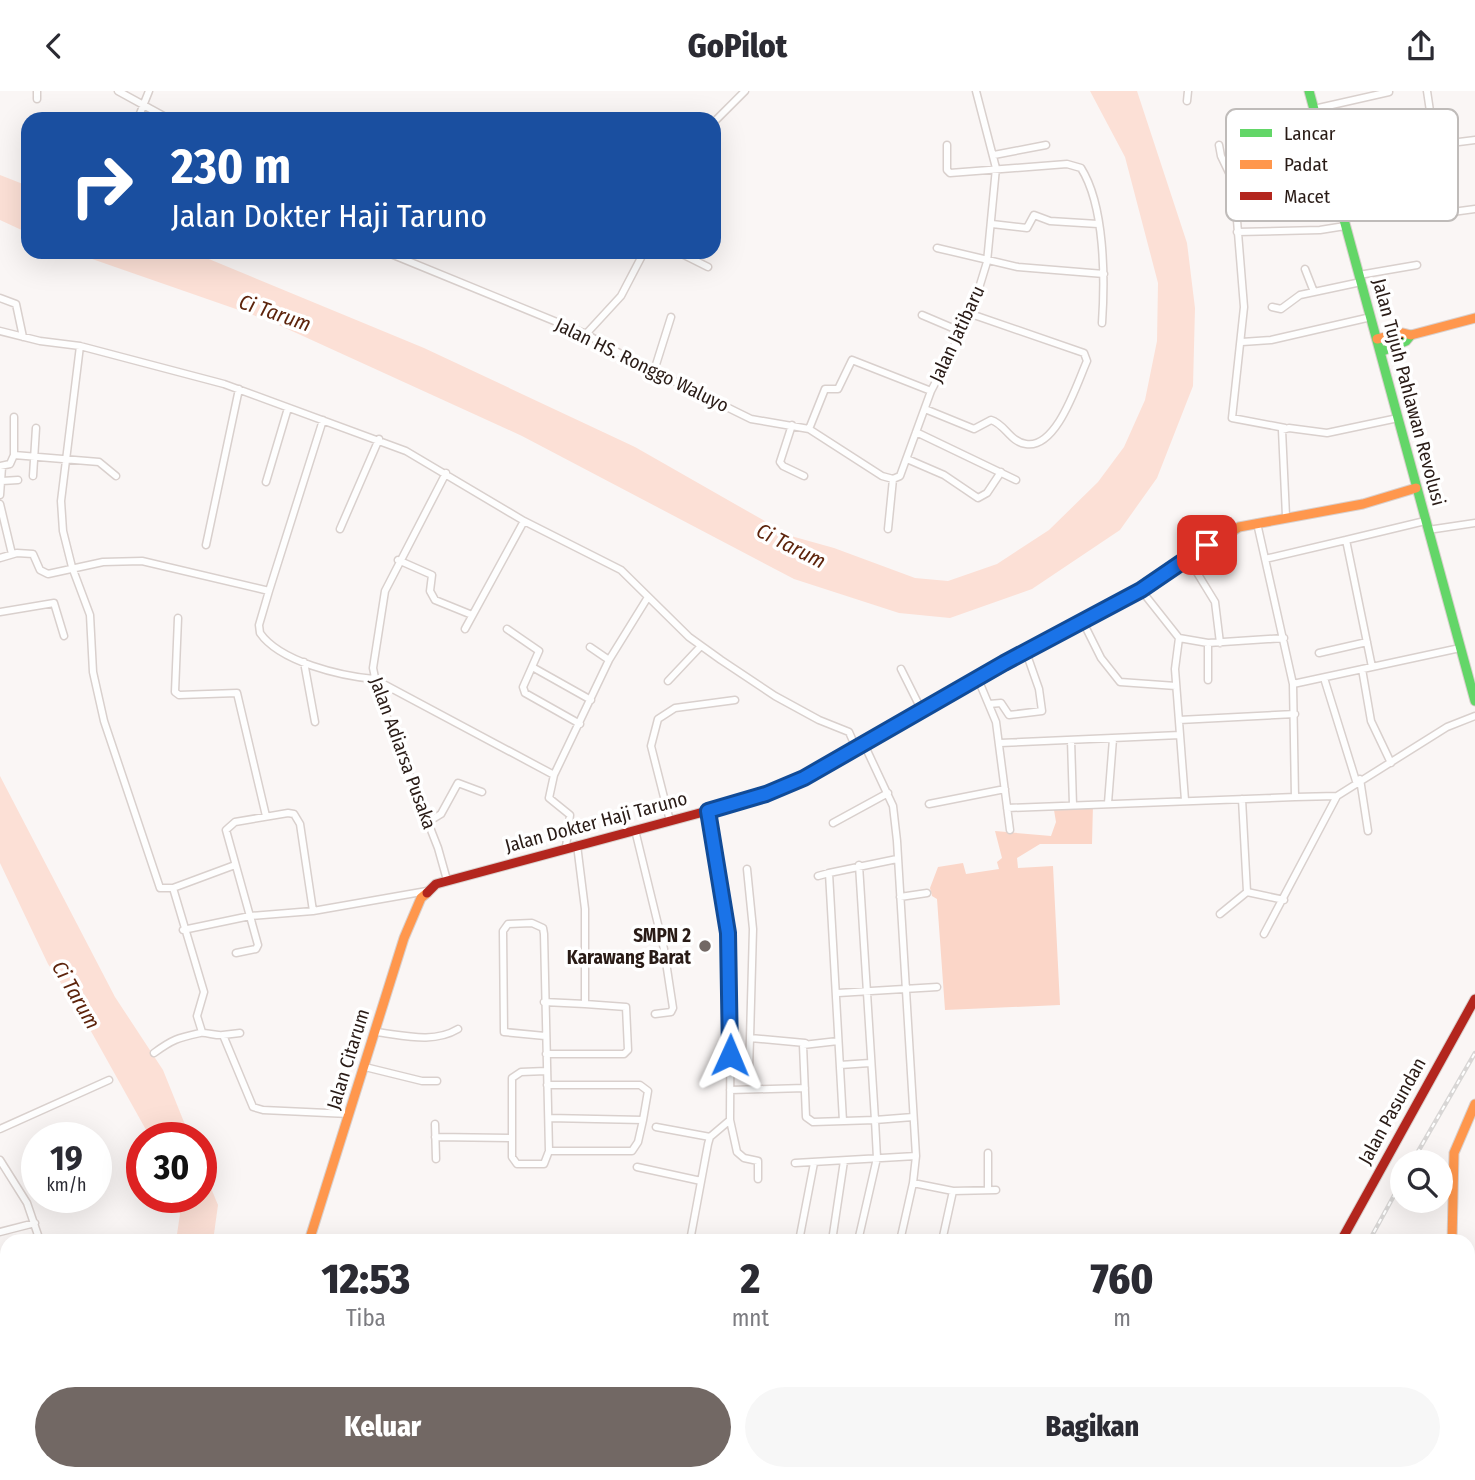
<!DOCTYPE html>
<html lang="id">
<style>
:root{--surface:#fff;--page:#f7f7f7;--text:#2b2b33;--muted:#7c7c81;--accent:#726864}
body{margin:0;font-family:"Fira Sans Condensed",sans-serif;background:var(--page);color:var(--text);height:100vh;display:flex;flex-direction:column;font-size:26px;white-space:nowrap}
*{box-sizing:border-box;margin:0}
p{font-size:23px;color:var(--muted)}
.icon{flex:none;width:38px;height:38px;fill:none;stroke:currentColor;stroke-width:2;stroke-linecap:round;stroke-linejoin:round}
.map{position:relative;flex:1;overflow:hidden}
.details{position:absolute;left:0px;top:1143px;width:1475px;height:247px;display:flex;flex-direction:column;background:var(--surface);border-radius:21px 21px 0 0;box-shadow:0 7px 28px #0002}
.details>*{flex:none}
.hud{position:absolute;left:21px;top:21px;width:700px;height:147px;border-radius:21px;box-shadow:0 7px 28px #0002;background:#1a4fa0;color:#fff;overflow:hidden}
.controls{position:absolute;left:1390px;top:1059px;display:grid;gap:14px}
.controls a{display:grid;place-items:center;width:63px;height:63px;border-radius:50%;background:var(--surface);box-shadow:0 7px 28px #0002;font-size:35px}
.speed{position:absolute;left:21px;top:1031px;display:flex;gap:14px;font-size:35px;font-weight:700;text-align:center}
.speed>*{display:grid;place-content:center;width:91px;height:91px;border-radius:50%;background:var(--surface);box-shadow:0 7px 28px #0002;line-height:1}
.speed small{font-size:18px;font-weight:400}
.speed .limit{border:10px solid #d22;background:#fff;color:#111}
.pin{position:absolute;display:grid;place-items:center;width:60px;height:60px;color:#fff;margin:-30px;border-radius:14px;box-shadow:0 4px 10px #0006}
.me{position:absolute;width:77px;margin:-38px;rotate:1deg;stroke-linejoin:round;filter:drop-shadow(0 0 5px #0008)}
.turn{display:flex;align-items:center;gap:24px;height:147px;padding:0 35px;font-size:32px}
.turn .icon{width:91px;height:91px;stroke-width:2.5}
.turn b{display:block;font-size:49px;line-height:60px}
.eta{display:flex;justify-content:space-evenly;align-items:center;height:119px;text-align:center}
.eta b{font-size:42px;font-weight:800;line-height:49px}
.primary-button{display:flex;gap:14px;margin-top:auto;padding:14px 35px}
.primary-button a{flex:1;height:80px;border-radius:42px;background:var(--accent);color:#fff;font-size:28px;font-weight:800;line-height:80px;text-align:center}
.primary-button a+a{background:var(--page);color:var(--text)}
header{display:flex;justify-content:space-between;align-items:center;height:91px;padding:0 35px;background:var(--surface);font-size:32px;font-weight:800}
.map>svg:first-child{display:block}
.green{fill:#fbd6c8}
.water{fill:#fce0d6}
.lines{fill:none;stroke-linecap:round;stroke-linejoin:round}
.street-casing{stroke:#d9d0cd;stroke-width:9}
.fast-casing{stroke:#d9d0cd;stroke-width:11}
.slow-casing{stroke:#d9d0cd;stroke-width:11}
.jam-casing{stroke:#d9d0cd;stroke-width:11}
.street{stroke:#fefefe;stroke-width:6}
.fast{stroke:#63d668;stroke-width:9}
.slow{stroke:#ff974d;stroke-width:9}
.jam{stroke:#b3261e;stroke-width:9}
.rail-casing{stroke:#d8d6d5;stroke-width:4.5}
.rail{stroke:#fff;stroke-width:2;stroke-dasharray:5;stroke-linecap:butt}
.route-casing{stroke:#114b97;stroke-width:18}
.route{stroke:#1a73e8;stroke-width:12}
.poi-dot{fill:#726864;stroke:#fff;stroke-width:2.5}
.labels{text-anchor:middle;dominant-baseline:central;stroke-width:7;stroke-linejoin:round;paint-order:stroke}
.street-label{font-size:19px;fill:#291b16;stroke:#fff}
.poi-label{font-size:19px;font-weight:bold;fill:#291b16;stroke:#fff;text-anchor:end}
.water-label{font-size:21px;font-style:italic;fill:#5d240c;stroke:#fff}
.key{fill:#fff;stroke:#bfbbb9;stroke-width:2}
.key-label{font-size:19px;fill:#291b16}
</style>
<header><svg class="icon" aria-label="back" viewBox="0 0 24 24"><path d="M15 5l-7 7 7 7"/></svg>GoPilot<svg class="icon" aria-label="share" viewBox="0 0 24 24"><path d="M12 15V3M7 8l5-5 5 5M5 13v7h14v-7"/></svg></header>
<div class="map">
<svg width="1475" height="1389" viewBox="0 0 1475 1389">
<rect width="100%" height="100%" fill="#faf6f5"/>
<!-- green -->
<path class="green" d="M 1093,713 L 1092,753 L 1040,753 L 1017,767 L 1018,777 L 1053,775 L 1060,914 L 945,919 L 937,808 L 932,805 L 930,797 L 938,776 L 963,772 L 966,783 L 999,778 L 997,771 L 1002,767 L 995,740 L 1051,745 L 1056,731 L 1054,719 Z"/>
<!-- water -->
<path class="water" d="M 1090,0 L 1137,0 L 1187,152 L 1195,217 L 1193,295 L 1157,387 L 1120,439 L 1032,498 L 950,527 L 899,522 L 794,488 L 522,345 L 270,230 L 72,161 L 192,161 L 424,257 L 635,356 L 791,445 L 834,457 L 915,487 L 948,490 L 997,473 L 1049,439 L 1098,391 L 1124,356 L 1145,309 L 1157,250 L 1158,192 L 1125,66 Z
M 0,84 L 28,95 L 28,142 L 0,129 Z
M 0,685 L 115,906 L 163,979 L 190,1046 L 150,1046 L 78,917 L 48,873 L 0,772 Z
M 201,1073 L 218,1114 L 213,1150 L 176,1150 L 180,1123 L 175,1106 L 201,1106 Z"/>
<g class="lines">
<!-- street casing -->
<g class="street-casing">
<path id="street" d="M 118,0 L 169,28
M 1427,0 L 1436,60
M 37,8 L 37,0
M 1187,10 L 1188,0
M 1314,18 L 1389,1
M 139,25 L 149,0
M 714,31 L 745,0
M 947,54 L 947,79 L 950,82 L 1067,73 L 1081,77 C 1105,115 1105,188 1102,232
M 1219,54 L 1221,65 L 1234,92 L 1244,216 L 1232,327 L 1285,337
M 1435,54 L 1475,49
M 994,64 L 1046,54
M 1234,92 L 1286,87 L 1330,77
M 1445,122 L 1475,118
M 992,133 L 1027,137 L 1034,124 L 1050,130 L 1098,133
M 1237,141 L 1320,139 L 1345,135
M 937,157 L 1018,176 L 1104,183
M 386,161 L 586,243 L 635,271 L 751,328 L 809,338 L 882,385 L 893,388
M 678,161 L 708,176
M 1305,178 L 1314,201
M 1359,184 L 1417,174
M 0,207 L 16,213 L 23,246
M 1272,216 L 1281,218 L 1300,204 L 1361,191
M 922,224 L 962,241
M 0,240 L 40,250 L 80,255 L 224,293 L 406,360 L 524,430 L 621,479 L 689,546 L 721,569 L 775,605 L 819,629 L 849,641 L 856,657
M 586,243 L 621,205 L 644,161
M 1242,251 L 1271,249 L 1371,226
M 80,255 L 61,410 L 63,440 L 72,476 L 90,524 L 93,581 L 104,630 L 160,797 L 173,797 L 235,774
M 654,280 L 671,226
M 925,318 L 974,338 L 991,329 C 1005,333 1010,351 1026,353 C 1057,358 1077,292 1087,270 L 1084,262 L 971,223
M 323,329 L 269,500 L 259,534 L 260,542 C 280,571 341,585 374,588 L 554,684
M 792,334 L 780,371 L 783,375 L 804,385
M 809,338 L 825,298 L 838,298 L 852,269 L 931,300
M 916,341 L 1016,389
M 14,364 L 99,371 L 116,385
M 907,368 L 944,384 L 978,407 L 987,402 L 1001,381
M 0,375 L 10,373 L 14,364 L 14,326
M 446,382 L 385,500 L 373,577 L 379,606 L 438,757 L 447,789
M 33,385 L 36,337
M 2,390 L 18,389
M 266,391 L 288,317
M 0,404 L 2,376
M 0,413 L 12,463
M 1286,425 L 1282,339 L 1289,337 L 1327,342 L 1398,327
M 1257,432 L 1293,593 L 1295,706 L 1337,705
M 340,438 L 379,348
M 888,438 L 893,388 L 900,385 L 931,300 L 971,223 L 987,171 L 996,77 L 976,0
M 1428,439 L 1475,432
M 1346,449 L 1425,430
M 206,454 L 239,298
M 0,467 L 17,462 L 33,463 L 40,479 L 48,483 L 103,471 L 142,470 L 269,500
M 1188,467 L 1215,511 L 1220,552
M 1265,468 L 1346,449 L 1372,576
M 398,469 L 432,484 L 430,500 L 435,509 L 472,524
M 1141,499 L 1179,547 L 1175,578 L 1185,709
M 0,521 L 54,512 L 64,545
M 178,527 L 175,601 L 179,604 L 237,602 L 266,725
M 1083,531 L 1101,567 L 1120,591 L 1176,595
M 465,538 L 524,430
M 507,538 L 539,560 L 523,596 L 525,602 L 580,633
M 1179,547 L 1208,552 L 1284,547
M 590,556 L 609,569
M 1319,562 L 1367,551
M 304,571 L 315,631
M 534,577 L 591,609
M 901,578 L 922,620
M 1362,578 L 1371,630 L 1391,672
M 1324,587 L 1356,690
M 978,588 L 996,631 L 1010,739
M 1208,589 L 1208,552
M 668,590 L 701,555
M 1293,593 L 1460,557
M 989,613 L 1001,612 L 1009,624 L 1042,620 L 1039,598 L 1026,561
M 1179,629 L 1295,623
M 1071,649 L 1073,714
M 1000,652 L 1180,644
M 864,653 L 893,715 L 897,750 L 916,1065 L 913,1092 L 900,1150
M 1360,688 L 1368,740
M 1108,712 L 1113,648
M 929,713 L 1005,698
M 1007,717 L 1295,706
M 708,720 L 731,868 L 730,1029 L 737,1061 L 744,1067 L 758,1070 L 758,1088
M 670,730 L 651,655 L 658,628 L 675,617 L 735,609
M 428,731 L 441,723 L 458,692 L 482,701
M 833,732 L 888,702
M 635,739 L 664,858 L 673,917 L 671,921 L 655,923
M 566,756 L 570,724 L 549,707 L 554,684 L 609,569 L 648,506
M 859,774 L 875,1029 L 913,1026
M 747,778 L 753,838 L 750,947
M 818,785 L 829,782
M 173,797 L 204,901 L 197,925 L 202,941
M 1247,801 L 1284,809
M 900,806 L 927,802
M 1220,823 L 1247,801 L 1242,708
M 183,839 L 250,825 L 313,820
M 1264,843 L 1337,705 L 1447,636 L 1475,625
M 236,862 L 256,858 L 258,854 L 226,739 L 235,731 L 288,722 L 294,723 L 300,733 L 313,820 L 427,800
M 838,902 L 937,896
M 544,911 L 585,913 L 585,818 L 577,754
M 375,941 C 403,944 433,953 458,938
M 223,944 L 240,942
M 545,945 L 504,941 L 503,840 L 508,833 L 532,832 L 543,837 L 544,843 L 549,1060 L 544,1073 L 517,1073 L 512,1066 L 512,987 L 521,981 L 546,980
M 838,950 L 803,954 L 806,1026 L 813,1031 L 875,1029 L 877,1067 L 858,1150
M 154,962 C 173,948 178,947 200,942 C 206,941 216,945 223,944 L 253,1016 L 263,1019 L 349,1023
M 546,963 L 624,963 L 628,959 L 626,916 L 585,913
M 840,974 L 870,972
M 365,976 L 422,990 L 437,990
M 749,978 L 750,947 L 805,952
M 547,994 L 640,994 L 648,1000 L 643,1029 L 549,1027
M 730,999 L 805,997
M 843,1030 L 829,782 L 897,768
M 435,1033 L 436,1068
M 656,1036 L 710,1046
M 0,1038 L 109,989
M 435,1046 L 511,1047
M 549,1060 L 632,1060 L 638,1051 L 643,1029
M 0,1069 L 27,1112 L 40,1150
M 795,1072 L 916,1065
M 637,1076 L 701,1090
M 913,1092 L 953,1100 L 942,1150
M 988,1099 L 988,1062
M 953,1100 L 996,1099
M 0,1141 L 35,1132
M 690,1150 L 708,1053 L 710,1046 L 730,1029
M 799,1150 L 814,1072
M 832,1150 L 844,1070
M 1468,1249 L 1475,1248
M 0,1254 L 7,1251
M 0,1266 L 7,1278
M 414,1382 L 415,1389
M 1388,1382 L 1388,1389
M 303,1389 L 305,1382
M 423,1389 L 426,1382
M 559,1389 L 560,1382
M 571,1389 L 571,1382
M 786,1389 L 788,1382
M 944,1389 L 947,1382
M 1326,1389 L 1329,1382"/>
</g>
<!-- fast casing -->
<g class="fast-casing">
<path id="fast" d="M 1309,0 L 1475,610
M 1380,261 L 1406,250 L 1411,244
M 711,719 L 791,694 L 1016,569
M 742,1382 L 773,1389"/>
</g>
<!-- slow casing -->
<g class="slow-casing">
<path id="slow" d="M 1377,248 L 1403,242 L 1411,244 L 1475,227
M 1016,569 L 1141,499 L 1239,436 L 1363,413 L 1416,397
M 309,1150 L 404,847 L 421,807 L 427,802
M 1452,1150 L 1454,1062 L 1475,1013
M 1207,1389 L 1211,1382"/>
</g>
<!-- jam casing -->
<g class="jam-casing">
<path id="jam" d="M 427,802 L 436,793 L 711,719
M 1341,1150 L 1475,908
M 1441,1382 L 1441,1389
M 191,1389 L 196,1382"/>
</g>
<!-- street -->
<use href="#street" class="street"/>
<!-- fast -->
<use href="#fast" class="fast"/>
<!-- slow -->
<use href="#slow" class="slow"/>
<!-- jam -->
<use href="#jam" class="jam"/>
<!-- rail casing -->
<g class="rail-casing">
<path id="rail" d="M 1412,1071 L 1475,962
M 1369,1150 L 1402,1090
M 1236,1389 L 1240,1382"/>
</g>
<!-- rail -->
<use href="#rail" class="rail"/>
</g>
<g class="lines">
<!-- route casing -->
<g class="route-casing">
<path id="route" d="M 730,964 L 728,842 L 708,720 L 766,703 L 804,687 L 1004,572 L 1141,499 L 1207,454"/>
</g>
<!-- route -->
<use href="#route" class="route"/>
</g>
<!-- markers -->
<circle class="poi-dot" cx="705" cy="855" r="7"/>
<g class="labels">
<!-- street labels -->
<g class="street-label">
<text transform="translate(957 243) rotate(-65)">Jalan Jatibaru</text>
<text transform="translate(642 274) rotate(26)">Jalan HS. Ronggo Waluyo</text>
<text transform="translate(1409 301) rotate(75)">Jalan Tujuh Pahlawan Revolusi</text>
<text transform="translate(403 662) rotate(70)">Jalan Adiarsa Pusaka</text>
<text transform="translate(596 731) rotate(-15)">Jalan Dokter Haji Taruno</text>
<text transform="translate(348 968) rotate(-73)">Jalan Citarum</text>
<text transform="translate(1392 1020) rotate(-61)">Jalan Pasundan</text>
</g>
<!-- poi labels -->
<g class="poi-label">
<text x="691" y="844">SMPN 2<tspan x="691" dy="22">Karawang Barat</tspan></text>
</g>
<!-- water labels -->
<g class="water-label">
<text transform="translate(275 222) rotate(19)">Ci Tarum</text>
<text transform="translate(791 455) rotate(27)">Ci Tarum</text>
<text transform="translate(76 904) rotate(60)">Ci Tarum</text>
</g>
</g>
<!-- legend -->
<rect x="1226" y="18" width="232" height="112" rx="10" class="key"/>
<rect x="1240" y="38" width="32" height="8" fill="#63d668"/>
<rect x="1240" y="69" width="32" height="9" fill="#ff974d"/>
<rect x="1240" y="101" width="32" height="8" fill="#b3261e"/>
<g class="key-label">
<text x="1284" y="49">Lancar</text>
<text x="1284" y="80">Padat</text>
<text x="1284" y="112">Macet</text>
</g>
</svg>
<div class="controls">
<a><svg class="icon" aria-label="search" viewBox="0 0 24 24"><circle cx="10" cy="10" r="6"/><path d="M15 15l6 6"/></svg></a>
</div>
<div class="speed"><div>19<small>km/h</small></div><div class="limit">30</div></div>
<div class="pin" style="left:1207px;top:454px;background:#d93025"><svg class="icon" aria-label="arrive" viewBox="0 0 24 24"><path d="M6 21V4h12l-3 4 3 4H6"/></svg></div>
<svg class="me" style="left:730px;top:964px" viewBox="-20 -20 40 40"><path d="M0-17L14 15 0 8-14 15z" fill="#1a73e8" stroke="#fff" stroke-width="4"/></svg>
<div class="hud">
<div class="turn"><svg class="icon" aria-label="right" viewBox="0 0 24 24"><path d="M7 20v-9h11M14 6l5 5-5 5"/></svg><div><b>230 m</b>Jalan Dokter Haji Taruno</div></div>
</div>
<section class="details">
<div class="eta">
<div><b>12:53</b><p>Tiba</p></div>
<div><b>2</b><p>mnt</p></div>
<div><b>760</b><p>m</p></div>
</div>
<div class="primary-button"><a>Keluar</a><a>Bagikan</a></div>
</section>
</div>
